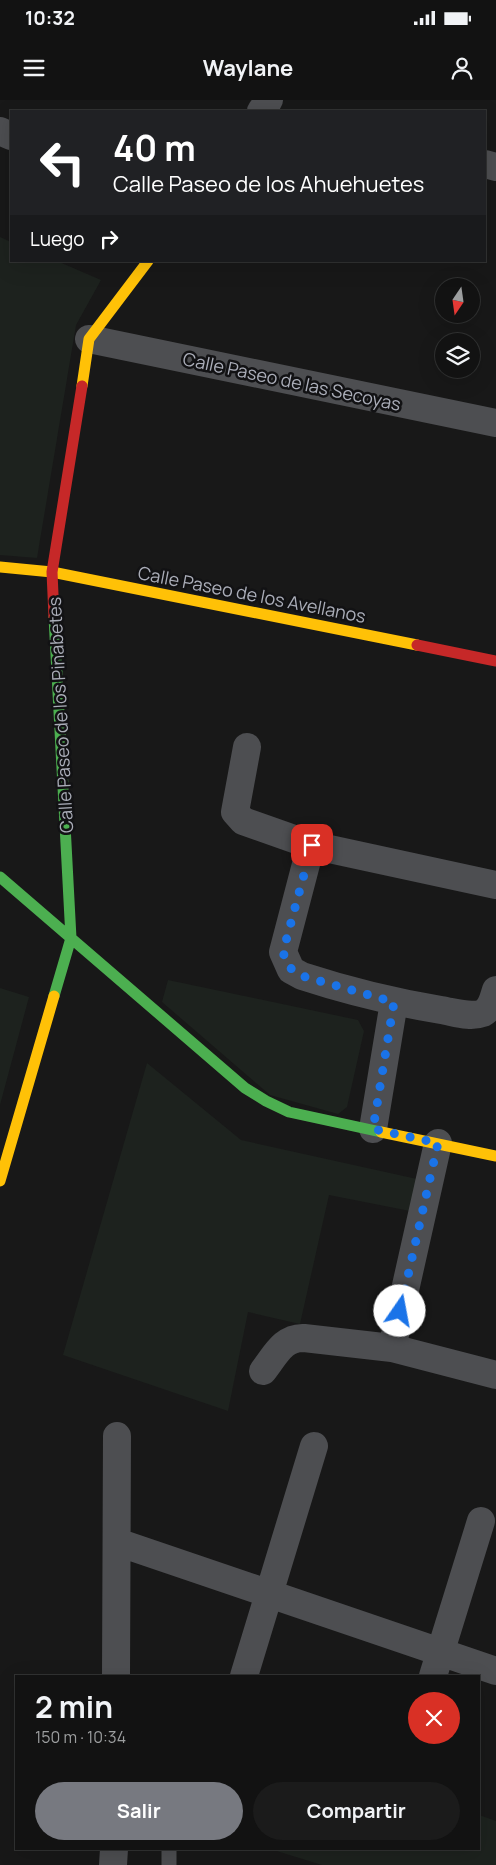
<!DOCTYPE html>
<html lang="es">
<meta charset="utf-8">
<style>
:root{--surface:#121212;--page:#1b1b1b;--text:#f1f3f6;--muted:#9c9e9f;--line:#313232;--accent:#777980}
body{margin:0;font-family:Manrope,sans-serif;background:var(--page);color:var(--text);height:100vh;display:flex;flex-direction:column;font-size:19px;white-space:nowrap}
*{box-sizing:border-box;margin:0}
p{font-size:16px;color:var(--muted)}
.icon{flex:none;width:28px;height:28px;fill:none;stroke:currentColor;stroke-width:2;stroke-linecap:round;stroke-linejoin:round}
.map{position:relative;flex:1;overflow:hidden}
.panel{position:absolute;left:15px;top:1575px;width:465px;height:175px;display:flex;flex-direction:column;background:var(--surface);border-radius:0px;box-shadow:0 5px 20px #0002,0 0 0 1px var(--line)}
.panel>*{flex:none}
.banner{position:absolute;left:10px;top:10px;width:476px;height:152px;border-radius:0px;box-shadow:0 5px 20px #0002,0 0 0 1px var(--line);background:#202124;color:#fff;overflow:hidden}
.needle{width:32px;rotate:193deg}
.tools{position:absolute;left:435px;top:178px;display:grid;gap:10px}
.tools a{display:grid;place-items:center;width:45px;height:45px;border-radius:50%;background:var(--surface);box-shadow:0 5px 20px #0002,0 0 0 1px var(--line);font-size:25px}
.pin{position:absolute;display:grid;place-items:center;width:42px;height:42px;color:#fff;margin:-21px;border-radius:10px;box-shadow:0 2px 8px #0006}
.me{position:absolute;width:55px;margin:-28px;rotate:12deg;stroke-linejoin:round;filter:drop-shadow(0 0 4px #0008)}
.turn{display:flex;align-items:center;gap:18px;height:105px;padding:0 20px;font-size:22px}
.turn .icon{width:65px;height:65px;stroke-width:2.5}
.turn b{display:block;font-size:35px;line-height:42px}
.then{display:flex;align-items:center;height:48px;padding:0 20px;background:#0003;gap:10px;font-size:19px}
.round{display:grid;place-items:center;flex:none;width:52px;height:52px;border-radius:26px;background:var(--page)}
.head{display:flex;align-items:center;justify-content:space-between;height:85px;padding:0 20px}
h1{font-size:30px;font-weight:700;line-height:38px}
.cta{display:flex;gap:10px;margin-top:auto;padding:10px 20px}
.cta a{flex:1;height:58px;border-radius:30px;background:var(--accent);color:#fff;font-size:20px;font-weight:700;line-height:58px;text-align:center}
.cta a+a{background:var(--page);color:var(--text)}
.status{display:flex;justify-content:space-between;align-items:center;height:35px;padding:0 25px;background:var(--surface);direction:ltr}
.status svg{height:14px;fill:currentColor}
header{display:flex;justify-content:space-between;align-items:center;height:65px;padding:0 20px;background:var(--surface);font-size:22px;font-weight:700}
.map>svg:first-child{display:block}
.green{fill:#1d221e}
.lines{fill:none;stroke-linecap:round;stroke-linejoin:round}
.lane{stroke:#4d4e51;stroke-width:15}
.street{stroke:#4d4e51;stroke-width:28}
.fast{stroke:#4caf50;stroke-width:11}
.slow{stroke:#ffc107;stroke-width:11}
.jam{stroke:#c62828;stroke-width:11}
.route{stroke:#1a73e8;stroke-width:9;stroke-dasharray:0 16.2}
.labels{text-anchor:middle;dominant-baseline:central;stroke-width:5;stroke-linejoin:round;paint-order:stroke}
.street-label{font-size:18px;fill:#aaadb8;stroke:#121214}
</style>
<div class="status"><b>10:32</b><svg viewBox="0 0 49 12"><path d="M0 12V9h3v3zM5 12V6h3v6zM10 12V3h3v9zM15 12V0h3v12zM26 1h20v11H26zM47 4h2v5h-2z"/></svg></div>
<header><svg class="icon" aria-label="menu" viewBox="0 0 24 24"><path d="M4 6h16M4 12h16M4 18h16"/></svg>Waylane<svg class="icon" aria-label="person" viewBox="0 0 24 24"><circle cx="12" cy="8" r="4"/><path d="M4 21q1-7 8-7t8 7"/></svg></header>
<div class="map">
<svg width="496" height="1765" viewBox="0 0 496 1765">
<rect width="100%" height="100%" fill="#181818"/>
<!-- green -->
<path class="green" d="M 0,137 L 11,142 L 11,161 L 57,161 L 101,180 L 76,225 L 37,458 L 0,455 Z
M 168,880 L 358,920 L 364,931 L 347,1007 L 338,1014 L 270,995 L 162,902 Z
M 0,888 L 29,897 L 0,1005 Z
M 147,963 L 241,1040 L 417,1079 L 410,1111 L 329,1095 L 300,1224 L 248,1212 L 228,1311 L 63,1255 Z
M 479,1715 L 496,1721 L 496,1765 L 322,1765 L 270,1749 L 479,1749 Z"/>
<g class="lines">
<!-- lane -->
<path class="lane" d="M 169,1749 L 169,1765"/>
<!-- street -->
<path class="street" d="M 261,11 L 269,0
M 0,31 L 11,36
M 485,64 L 496,67
M 89,239 L 496,323
M 247,647 L 235,712 L 243,721 L 311,745 L 496,785
M 311,745 L 283,852 L 291,870 L 302,876 C 348,891 393,902 441,910 C 454,912 470,918 483,913 C 492,908 493,899 496,890
M 373,1029 L 394,902
M 392,1248 L 438,1043
M 263,1271 C 275,1256 283,1237 304,1238 L 392,1248 L 496,1275
M 117,1442 L 496,1571
M 116,1576 L 117,1336
M 244,1576 L 314,1346
M 433,1576 L 481,1421
M 113,1765 L 114,1749"/>
<!-- fast -->
<path class="fast" d="M 0,777 L 245,988 L 266,1001 L 289,1012 L 381,1032
M 54,896 L 71,838 L 54,517"/>
<!-- slow -->
<path class="slow" d="M 82,286 L 89,239 L 148,161
M 0,467 L 52,472 L 417,545
M 381,1032 L 496,1056
M 0,1081 L 54,896"/>
<!-- jam -->
<path class="jam" d="M 54,517 L 52,472 L 82,286
M 417,545 L 496,561"/>
</g>
<g class="lines">
<!-- route -->
<path class="route" d="M 312,745 L 283,852 C 287,865 290,870 302,876 L 394,902 L 373,1029 L 438,1043 L 400,1211"/>
</g>
<g class="labels">
<!-- street labels -->
<g class="street-label">
<text transform="translate(292 281) rotate(12)">Calle Paseo de las Secoyas</text>
<text transform="translate(252 494) rotate(11)">Calle Paseo de los Avellanos</text>
<text transform="translate(60 615) rotate(-93)">Calle Paseo de los Pinabetes</text>
</g>
</g>
</svg>
<div class="tools">
<a><svg class="needle" viewBox="-14 -14 28 28"><path d="M0-13l5 13h-10z" fill="#e53935"/><path d="M0 13l5-13h-10z" fill="#9c9e9f"/></svg></a>
<a><svg class="icon" aria-label="layers" viewBox="0 0 24 24"><path d="M12 4l9 5-9 5-9-5zM3 14l9 5 9-5"/></svg></a>
</div>
<div class="pin" style="left:312px;top:745px;background:#d93025"><svg class="icon" aria-label="arrive" viewBox="0 0 24 24"><path d="M6 21V4h12l-3 4 3 4H6"/></svg></div>
<svg class="me" style="left:400px;top:1211px" viewBox="-20 -20 40 40"><circle r="19" fill="#fff"/><path d="M0-13L10 11 0 6-10 11z" fill="#1a73e8"/></svg>
<div class="banner">
<div class="turn"><svg class="icon" aria-label="left" viewBox="0 0 24 24"><path d="M17 20v-9H6M10 6l-5 5 5 5"/></svg><div><b>40 m</b>Calle Paseo de los Ahuehuetes</div></div>
<div class="then">Luego<svg class="icon" aria-label="right" viewBox="0 0 24 24"><path d="M7 20v-9h11M14 6l5 5-5 5"/></svg></div>
</div>
<section class="panel">
<div class="head"><div><h1>2 min</h1><p>150 m · 10:34</p></div><a class="round" style="background:#d93025;color:#fff"><svg class="icon" aria-label="close" viewBox="0 0 24 24"><path d="M6 6l12 12M18 6L6 18"/></svg></a></div>
<div class="cta"><a>Salir</a><a>Compartir</a></div>
</section>
</div>
